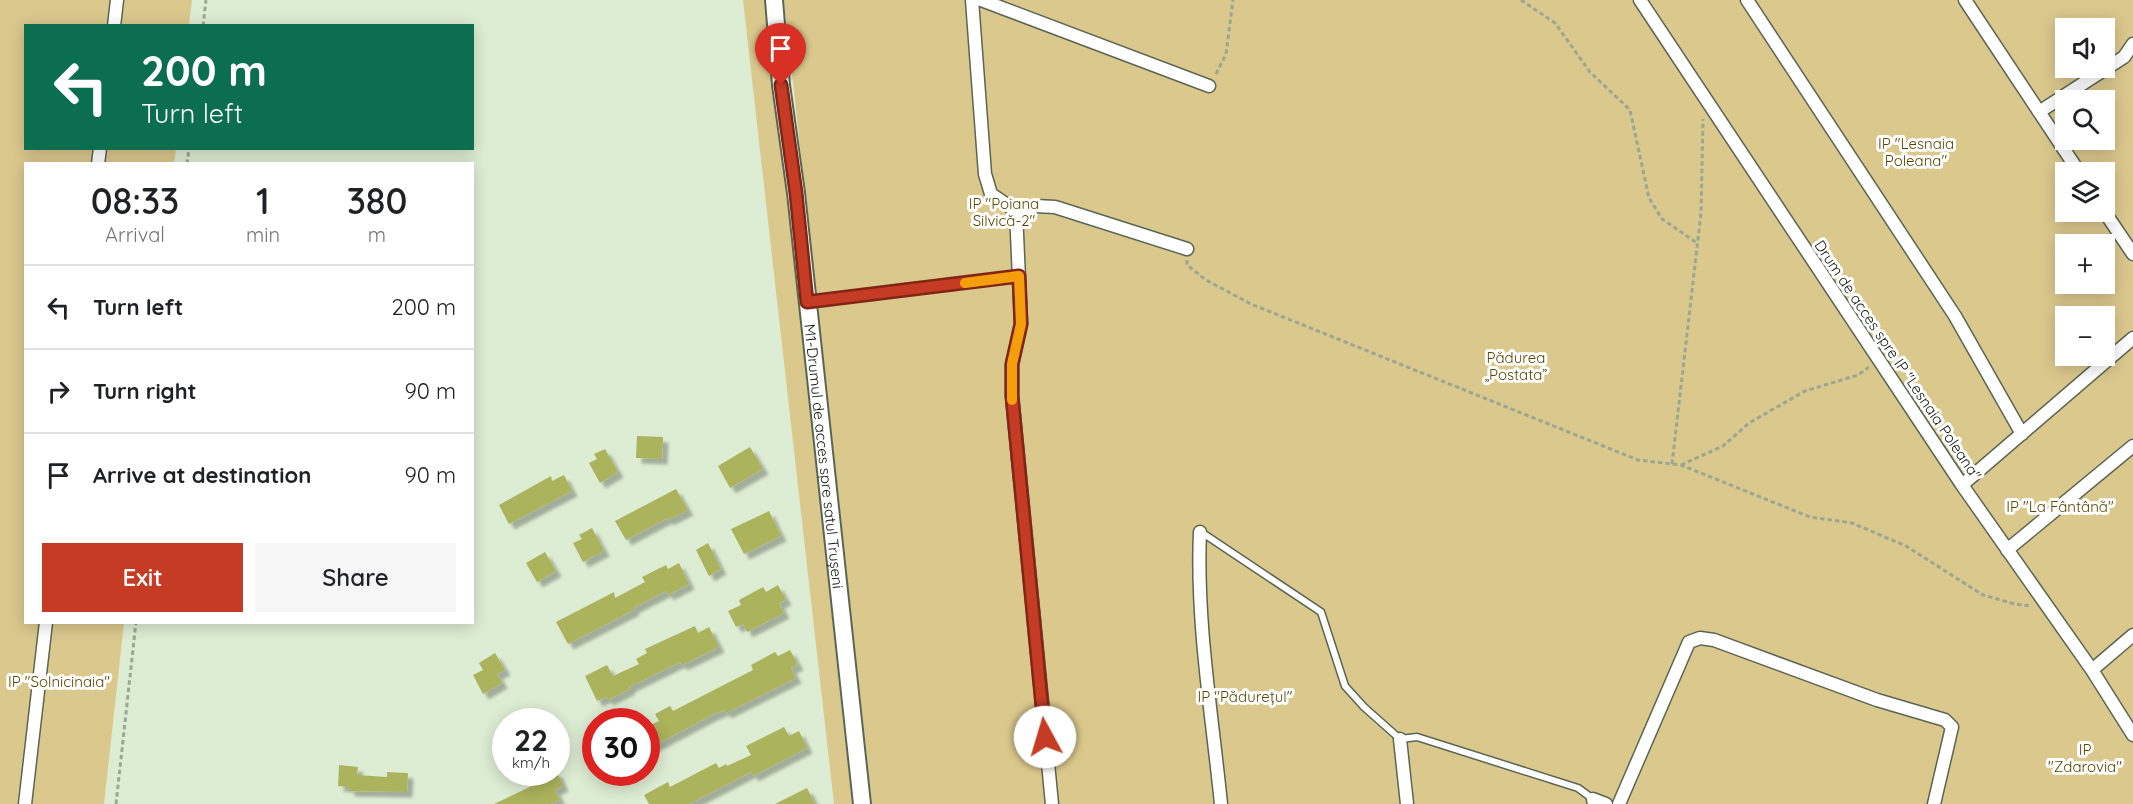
<!DOCTYPE html>
<meta charset="utf-8">
<style>
:root{--surface:#fff;--page:#f6f6f6;--text:#202124;--muted:#757577;--line:#e0e0e0;--accent:#c63b23}
body{margin:0;font-family:Quicksand,sans-serif;background:var(--page);color:var(--text);height:100vh;display:flex;flex-direction:column;font-size:22px;white-space:nowrap}
*{box-sizing:border-box;margin:0}
p{font-size:20px;color:var(--muted)}
.icon{flex:none;width:33px;height:33px;fill:none;stroke:currentColor;stroke-width:2;stroke-linecap:round;stroke-linejoin:round}
.map{position:relative;flex:1;overflow:hidden}
.panel{position:absolute;left:24px;top:162px;width:450px;height:462px;display:flex;flex-direction:column;background:var(--surface);border-radius:0px;box-shadow:0 3px 15px #0003}
.panel>*{flex:none}
.banner{position:absolute;left:24px;top:24px;width:450px;height:126px;border-radius:0px;box-shadow:0 3px 15px #0003;background:#0b6e4f;color:#fff;overflow:hidden}
.tools{position:absolute;left:2055px;top:18px;display:grid;gap:12px}
.tools a{display:grid;place-items:center;width:60px;height:60px;border-radius:0px;background:var(--surface);box-shadow:0 3px 15px #0003;font-size:30px}
.speed{position:absolute;left:492px;top:708px;display:flex;gap:12px;font-size:30px;font-weight:700;text-align:center}
.speed>*{display:grid;place-content:center;width:78px;height:78px;border-radius:50%;background:var(--surface);box-shadow:0 3px 15px #0003;line-height:1}
.speed small{font-size:15px;font-weight:400}
.speed .limit{border:9px solid #d22;background:#fff;color:#111}
.pin{position:absolute;display:grid;place-items:center;width:51px;height:51px;color:#fff;margin:-62px -26px;border-radius:50% 50% 50% 0;rotate:-45deg;box-shadow:0 0 6px #0007}
.pin .icon{rotate:45deg}
.me{position:absolute;width:66px;margin:-33px;rotate:354deg;stroke-linejoin:round;filter:drop-shadow(0 0 4px #0008)}
.turn{display:flex;align-items:center;gap:21px;height:126px;padding:0 18px;font-size:27px}
.turn .icon{width:78px;height:78px;stroke-width:2.5}
.turn b{display:block;font-size:42px;line-height:51px}
.eta{display:flex;justify-content:space-evenly;align-items:center;height:102px;text-align:center}
.eta b{font-size:36px;font-weight:600;line-height:42px}
.action{display:flex;gap:12px;margin-top:auto;padding:12px 18px}
.action a{flex:1;height:69px;border-radius:0px;background:var(--accent);color:#fff;font-size:24px;font-weight:600;line-height:69px;text-align:center}
.action a+a{background:var(--page);color:var(--text)}
ul{padding:0;list-style:none}
li{display:flex;align-items:center;gap:18px;height:84px;padding:0 18px;border-top:2px solid var(--line)}
li div{flex:1}
li b{display:block;font-size:22px}
li em{font-style:normal}
.map>svg:first-child{display:block}
.green{fill:#dbc88d;fill-rule:evenodd}
.building{fill:#acb35d;filter:url(#shadow)}
.lines{fill:none;stroke-linecap:round;stroke-linejoin:round}
.service-casing{stroke:#596651;stroke-width:9}
.minor-casing{stroke:#596651;stroke-width:15}
.tertiary-casing{stroke:#596651;stroke-width:20}
.path{stroke:#9aa793;stroke-width:3;stroke-dasharray:4.5 3;stroke-linecap:butt}
.service{stroke:#fff;stroke-width:6}
.minor{stroke:#fff;stroke-width:12}
.tertiary{stroke:#fff;stroke-width:16}
.route-casing{stroke:#812617;stroke-width:15}
.route{stroke:#c63b23;stroke-width:10}
.slow{stroke:#f59e0b;stroke-width:10}
.labels{text-anchor:middle;dominant-baseline:central;stroke-width:6;stroke-linejoin:round;paint-order:stroke}
.park-label{font-size:15px;fill:#594700;stroke:#fff}
.street-label{font-size:15px;fill:#10160d;stroke:#fff}
</style>
<div class="map">
<svg width="2133" height="804" viewBox="0 0 2133 804">
<defs>
<filter id="shadow"><feDropShadow dx="5.5" dy="5.5" stdDeviation="1.5" flood-color="#0004"/></filter>
</defs>
<rect width="100%" height="100%" fill="#ddedd3"/>
<!-- green -->
<path class="green" d="M 0,0 L 192,0 L 189,25 L 26,26 L 26,148 L 176,149 L 174,163 L 26,164 L 26,622 L 124,623 L 104,804 L 0,804 Z
M 743,0 L 766,0 L 852,804 L 834,804 Z
M 784,0 L 2133,0 L 2133,804 L 872,804 ZM 2066,28 L 2104,28 L 2104,68 L 2066,68 ZM 2066,100 L 2104,100 L 2104,140 L 2066,140 ZM 2066,172 L 2104,172 L 2104,212 L 2066,212 ZM 2066,244 L 2104,244 L 2104,284 L 2066,284 ZM 2066,316 L 2104,316 L 2104,356 L 2066,356 Z"/>
<!-- building -->
<path class="building" d="M 637,436 L 663,437 L 662,459 L 636,458 Z
M 750,447 L 763,469 L 730,488 L 718,466 Z
M 605,449 L 618,472 L 600,483 L 589,463 L 597,459 L 594,454 Z
M 564,475 L 572,491 L 509,524 L 499,505 L 551,476 L 552,481 Z
M 676,489 L 688,510 L 668,520 L 667,518 L 626,540 L 615,521 Z
M 769,511 L 781,536 L 744,554 L 731,529 Z
M 592,528 L 604,551 L 583,562 L 573,543 L 582,539 L 579,535 Z
M 708,543 L 721,569 L 709,576 L 696,550 Z
M 545,552 L 556,571 L 537,582 L 526,563 Z
M 679,563 L 689,584 L 668,595 L 666,591 L 633,608 L 634,610 L 568,644 L 556,622 L 614,592 L 615,598 L 645,582 L 642,577 L 666,565 L 668,569 Z
M 778,585 L 786,600 L 779,603 L 784,613 L 747,632 L 743,624 L 736,627 L 728,611 L 741,605 L 739,600 L 763,587 L 766,592 Z
M 695,626 L 698,633 L 709,627 L 719,647 L 682,665 L 680,662 L 629,687 L 630,689 L 608,700 L 606,697 L 597,701 L 585,676 L 607,665 L 613,676 L 639,664 L 636,659 L 647,653 L 645,649 Z
M 790,650 L 798,665 L 791,668 L 796,678 L 726,713 L 724,710 L 712,715 L 646,750 L 646,727 L 659,721 L 655,714 L 670,706 L 673,711 L 753,670 L 751,665 L 775,652 L 778,656 Z
M 495,653 L 505,670 L 497,674 L 502,683 L 483,694 L 473,675 L 483,670 L 479,663 Z
M 784,727 L 789,736 L 799,731 L 807,748 L 753,776 L 751,772 L 689,804 L 649,804 L 644,795 L 668,782 L 670,787 L 716,763 L 719,768 L 726,764 L 727,766 L 751,755 L 746,746 Z
M 339,765 L 358,767 L 357,775 L 387,777 L 387,772 L 408,773 L 407,792 L 349,791 L 349,787 L 338,786 Z
M 546,772 L 557,772 L 563,786 L 555,790 L 560,800 L 551,804 L 494,804 L 536,784 L 533,779 Z
M 807,788 L 815,804 L 775,804 Z"/>
<g class="lines">
<!-- service casing -->
<g class="service-casing">
<path id="service" d="M 808,302 L 1019,276
M 1201,532 L 1321,612 L 1345,686 L 1364,707 L 1400,739 L 1417,737 L 1578,788 L 1593,799"/>
</g>
<!-- minor casing -->
<g class="minor-casing">
<path id="minor" d="M 972,0 L 985,174 L 991,194 L 1016,211 L 1021,324 L 1012,365 L 1012,396 L 1052,804
M 981,0 L 1209,86
M 1640,0 L 1962,485 L 2092,670 L 2133,735
M 1747,0 L 1955,316 L 2022,434
M 1965,0 L 2079,172
M 114,26 L 117,0
M 2039,112 L 2124,57 L 2133,44
M 98,164 L 100,148
M 1016,211 L 1035,206 L 1055,207 L 1187,249
M 2104,211 L 2133,254
M 1962,485 L 2133,338
M 1200,532 C 1196,622 1212,714 1221,804
M 2007,550 L 2133,446
M 2092,670 L 2133,635
M 1400,739 L 1407,804
M 25,804 L 46,622
M 1594,804 L 1593,799 L 1606,804
M 1619,804 L 1689,642 L 1700,638 L 1714,640 L 1877,700 L 1945,720 L 1952,727 L 1934,804"/>
</g>
<!-- tertiary casing -->
<g class="tertiary-casing">
<g id="tertiary">
<path id="s1" d="M 774,0 L 781,85 L 796,193 L 862,804"/>
</g>
</g>
<!-- path -->
<path class="path" d="M 1521,0 L 1555,23 L 1590,72 L 1630,110 L 1649,198 L 1662,219 L 1697,243
M 203,26 L 206,0
M 1216,74 L 1226,54 L 1233,0
M 187,164 L 189,148
M 1187,260 L 1187,265 L 1206,280 L 1251,304 L 1638,460 L 1681,465 L 1810,517 L 1852,523 L 1906,546 L 1983,595 L 2015,604 L 2030,606
M 1672,464 L 1701,213 L 1703,119
M 1681,465 L 1723,446 L 1749,423 L 1805,391 L 1858,375 L 1869,367
M 116,804 L 136,622"/>
<!-- service -->
<use href="#service" class="service"/>
<!-- minor -->
<use href="#minor" class="minor"/>
<!-- tertiary -->
<use href="#tertiary" class="tertiary"/>
</g>
<g class="lines">
<!-- route casing -->
<g class="route-casing">
<path id="route" d="M 781,85 L 796,193 L 807,302 L 1019,276 L 1021,324 L 1012,364 L 1012,396 L 1045,737"/>
</g>
<!-- route -->
<use href="#route" class="route"/>
<!-- slow -->
<path class="slow" d="M 965,283 L 1019,276 L 1021,324 L 1012,364 L 1012,400"/>
</g>
<g class="labels">
<!-- park labels -->
<g class="park-label">
<text x="1916" y="143">IP "Lesnaia<tspan x="1916" dy="17">Poleana"</tspan></text>
<text x="1004" y="203">IP "Poiana<tspan x="1004" dy="17">Silvică-2"</tspan></text>
<text x="1516" y="357">Pădurea<tspan x="1516" dy="17">„Postata”</tspan></text>
<text x="2060" y="506">IP "La Fântână"</text>
<text x="59" y="681">IP "Solnicinaia"</text>
<text x="1245" y="696">IP "Pădurețul"</text>
<text x="2085" y="749">IP<tspan x="2085" dy="17">"Zdarovia"</tspan></text>
</g>
<!-- street labels -->
<g class="street-label">
<text transform="translate(1898 360) rotate(56)">Drum de acces spre IP "Lesnaia Poleana"</text>
<text stroke="none"><textPath href="#s1" startOffset="459">M1-Drumul de acces spre satul Trușeni</textPath></text>
</g>
</g>
</svg>
<div class="tools">
<a><svg class="icon" aria-label="sound" viewBox="0 0 24 24"><path d="M4 9h4l5-4v14l-5-4H4zM17 9q2 3 0 6"/></svg></a>
<a><svg class="icon" aria-label="search" viewBox="0 0 24 24"><circle cx="10" cy="10" r="6"/><path d="M15 15l6 6"/></svg></a>
<a><svg class="icon" aria-label="layers" viewBox="0 0 24 24"><path d="M12 4l9 5-9 5-9-5zM3 14l9 5 9-5"/></svg></a>
<a>+</a>
<a>−</a>
</div>
<div class="speed"><div>22<small>km/h</small></div><div class="limit">30</div></div>
<div class="pin" style="left:781px;top:85px;background:#d93025"><svg class="icon" aria-label="arrive" viewBox="0 0 24 24"><path d="M6 21V4h12l-3 4 3 4H6"/></svg></div>
<svg class="me" style="left:1045px;top:737px" viewBox="-20 -20 40 40"><circle r="19" fill="#fff"/><path d="M0-13L10 11 0 6-10 11z" fill="#c63b23"/></svg>
<div class="banner">
<div class="turn"><svg class="icon" aria-label="left" viewBox="0 0 24 24"><path d="M17 20v-9H6M10 6l-5 5 5 5"/></svg><div><b>200 m</b>Turn left</div></div>
</div>
<section class="panel">
<div class="eta">
<div><b>08:33</b><p>Arrival</p></div>
<div><b>1</b><p>min</p></div>
<div><b>380</b><p>m</p></div>
</div>
<ul>
<li><svg class="icon" aria-label="left" viewBox="0 0 24 24"><path d="M17 20v-9H6M10 6l-5 5 5 5"/></svg><div><b>Turn left</b></div><em>200 m</em></li>
<li><svg class="icon" aria-label="right" viewBox="0 0 24 24"><path d="M7 20v-9h11M14 6l5 5-5 5"/></svg><div><b>Turn right</b></div><em>90 m</em></li>
<li><svg class="icon" aria-label="arrive" viewBox="0 0 24 24"><path d="M6 21V4h12l-3 4 3 4H6"/></svg><div><b>Arrive at destination</b></div><em>90 m</em></li>
</ul>
<div class="action"><a>Exit</a><a>Share</a></div>
</section>
</div>
